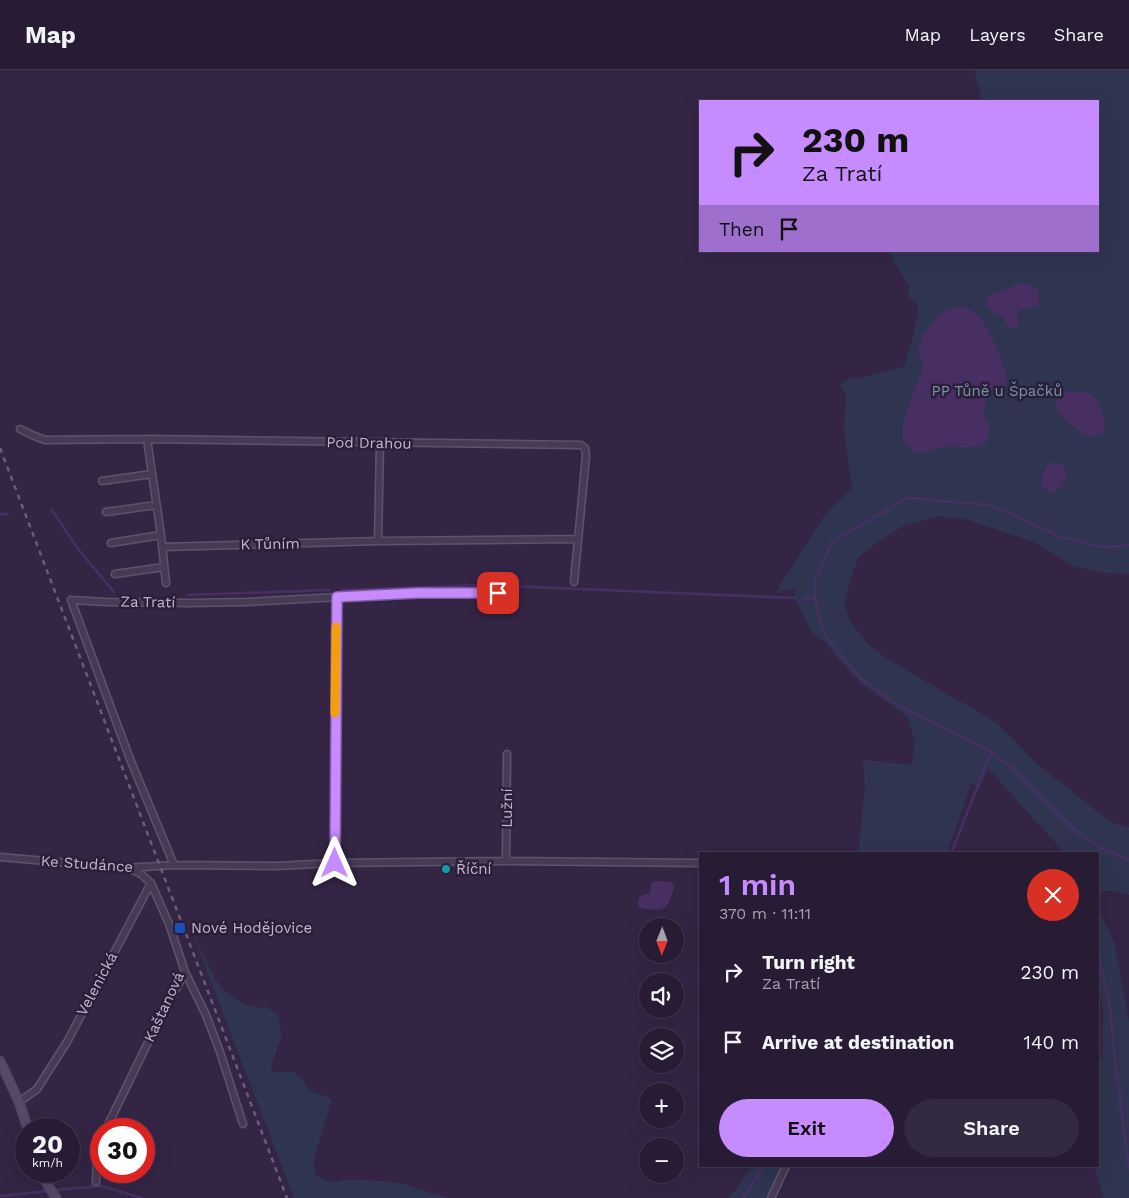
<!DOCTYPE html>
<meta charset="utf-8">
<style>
:root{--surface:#271c34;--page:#332940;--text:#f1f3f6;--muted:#a4a1ac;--line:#433a4f;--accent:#c68bff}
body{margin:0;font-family:"Work Sans",sans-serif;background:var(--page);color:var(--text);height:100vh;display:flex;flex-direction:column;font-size:19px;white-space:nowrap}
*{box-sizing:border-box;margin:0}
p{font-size:16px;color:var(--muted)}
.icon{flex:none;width:28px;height:28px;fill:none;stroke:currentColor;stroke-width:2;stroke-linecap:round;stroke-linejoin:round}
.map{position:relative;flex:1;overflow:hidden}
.side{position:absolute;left:699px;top:782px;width:400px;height:315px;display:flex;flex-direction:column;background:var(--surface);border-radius:0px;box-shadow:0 5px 20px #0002,0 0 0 1px var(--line)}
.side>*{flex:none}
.top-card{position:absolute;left:699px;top:30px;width:400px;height:152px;border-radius:0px;box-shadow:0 5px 20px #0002,0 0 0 1px var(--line);background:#c68bff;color:#111;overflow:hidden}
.needle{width:32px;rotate:181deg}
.controls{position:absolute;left:639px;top:848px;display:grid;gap:10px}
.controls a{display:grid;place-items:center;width:45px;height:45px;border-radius:50%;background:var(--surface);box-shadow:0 5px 20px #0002,0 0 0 1px var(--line);font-size:25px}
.speed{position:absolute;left:15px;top:1048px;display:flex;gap:10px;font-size:25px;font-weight:700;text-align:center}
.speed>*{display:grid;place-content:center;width:65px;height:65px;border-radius:50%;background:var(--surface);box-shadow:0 5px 20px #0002,0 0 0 1px var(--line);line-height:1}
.speed small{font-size:12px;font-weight:400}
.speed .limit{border:8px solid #d22;background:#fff;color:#111}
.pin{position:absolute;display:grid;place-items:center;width:42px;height:42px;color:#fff;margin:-21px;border-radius:10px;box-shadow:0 2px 8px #0006}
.me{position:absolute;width:55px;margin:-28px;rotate:0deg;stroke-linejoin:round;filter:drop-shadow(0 0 4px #0008)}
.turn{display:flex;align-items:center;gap:18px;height:105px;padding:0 20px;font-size:22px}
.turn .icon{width:65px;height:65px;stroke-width:2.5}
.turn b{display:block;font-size:35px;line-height:42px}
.then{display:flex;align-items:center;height:48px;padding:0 20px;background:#0003;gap:10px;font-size:19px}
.round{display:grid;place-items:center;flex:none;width:52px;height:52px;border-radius:26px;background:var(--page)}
.headline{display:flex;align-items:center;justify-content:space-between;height:85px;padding:0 20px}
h1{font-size:30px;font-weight:600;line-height:38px;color:var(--accent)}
.button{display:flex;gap:10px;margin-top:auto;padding:10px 20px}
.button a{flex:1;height:58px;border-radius:30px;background:var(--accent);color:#111;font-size:20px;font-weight:600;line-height:58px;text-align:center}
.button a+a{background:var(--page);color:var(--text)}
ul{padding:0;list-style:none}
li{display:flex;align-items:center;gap:15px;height:70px;padding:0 20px}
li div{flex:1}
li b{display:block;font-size:19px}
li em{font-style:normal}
header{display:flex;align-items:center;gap:30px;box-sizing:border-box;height:70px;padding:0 25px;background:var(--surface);border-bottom:1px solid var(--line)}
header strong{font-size:24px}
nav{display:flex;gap:28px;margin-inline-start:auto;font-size:18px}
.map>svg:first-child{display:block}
.green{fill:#2f3551}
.water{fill:#482f63}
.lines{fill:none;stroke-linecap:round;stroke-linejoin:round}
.stream{stroke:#482f63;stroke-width:2.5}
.minor-casing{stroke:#5f526c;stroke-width:9}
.secondary-casing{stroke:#4d405b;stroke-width:11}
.minor{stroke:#473a54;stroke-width:6}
.secondary{stroke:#584768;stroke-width:9}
.rail{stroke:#6b5b7c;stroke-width:2.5;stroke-dasharray:5 5;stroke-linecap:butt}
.route-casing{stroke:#815aa6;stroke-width:12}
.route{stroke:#c68bff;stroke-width:9}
.slow{stroke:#f59e0b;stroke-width:9}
.culture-dot{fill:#0f9aa8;stroke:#2c1e3a;stroke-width:2}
.transit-dot{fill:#1a4fb4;stroke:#2c1e3a;stroke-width:2}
.labels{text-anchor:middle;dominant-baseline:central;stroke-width:5;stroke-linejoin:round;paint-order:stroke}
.park-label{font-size:15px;fill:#6d9aa1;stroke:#2c1e3a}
.street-label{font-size:15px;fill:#c3b7ce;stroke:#2c1e3a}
.poi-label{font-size:15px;fill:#c3b7ce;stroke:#2c1e3a;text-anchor:start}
</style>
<header>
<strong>Map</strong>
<nav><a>Map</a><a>Layers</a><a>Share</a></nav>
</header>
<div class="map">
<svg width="1129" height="1128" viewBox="0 0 1129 1128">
<rect width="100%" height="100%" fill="#342545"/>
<!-- green -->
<path class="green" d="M 974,0 L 1129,0 L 1129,504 L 1106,503 L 1073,496 L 1034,472 L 965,449 L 939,446 L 903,456 L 871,477 L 859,487 L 853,501 L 844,533 L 850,551 L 867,573 L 884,587 L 997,653 L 1037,694 L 1094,739 L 1115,754 L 1129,757 L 1129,825 C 1119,822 1106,817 1098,825 L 1098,784 L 1061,784 L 1060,778 L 988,698 L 979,719 L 971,713 L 947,784 L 858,784 L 865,718 L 863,690 L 912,695 L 915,671 L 908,647 L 863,615 L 841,592 L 826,573 L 812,563 L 794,526 L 796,519 L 776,522 L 826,443 L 852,418 L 844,359 L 846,325 L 840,315 L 850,308 L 855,309 L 901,298 L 904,296 L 913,268 L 916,249 L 918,245 L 918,235 L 908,227 L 909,217 L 888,181 L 1098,181 L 1098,31 L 982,31 Z
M 1098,839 L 1114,872 L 1129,952 L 1129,1128 L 1104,1128 L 1094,1096 L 1098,1096 L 1098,988 L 1105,992 L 1102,990 L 1103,942 L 1098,904 Z
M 190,857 L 214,907 L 223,920 L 243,934 L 260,938 L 267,937 L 278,945 L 282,967 L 271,994 L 272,1002 L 293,1002 L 302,1009 L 309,1019 L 313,1022 L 332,1029 L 313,1092 L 316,1106 L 331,1112 L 353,1109 L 400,1113 L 448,1128 L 294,1128 Z
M 751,1096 L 792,1096 L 770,1128 L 728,1128 L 733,1123 Z"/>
<!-- water -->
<path class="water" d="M 1019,214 L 1028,214 L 1038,220 L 1039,227 L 1039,235 C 1031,239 1022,236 1016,244 L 1020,254 L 1016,258 C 1007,258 1007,254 1003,247 C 991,244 991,242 986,231 L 989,226 Z
M 965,237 C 969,239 973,241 976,244 C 990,255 1002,292 1008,309 L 1004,317 L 994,318 C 986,328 984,334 984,346 C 989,353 990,356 989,364 C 988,384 959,375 945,377 C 933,378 927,384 914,383 L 903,370 L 903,353 L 923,297 L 922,289 L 918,282 L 922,266 L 939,245 L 949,239 Z
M 1068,321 C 1087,321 1097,323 1102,343 C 1104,351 1106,354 1103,363 C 1099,365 1096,367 1091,366 C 1081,365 1057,346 1056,335 C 1055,328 1062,324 1068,321 Z
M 1050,393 C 1053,393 1056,392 1059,393 C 1074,398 1064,424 1050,422 C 1048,421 1045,419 1043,418 C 1040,410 1044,400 1050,393 Z
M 653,811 L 671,812 C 672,813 673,814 674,815 C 675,819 668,836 664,838 C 658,841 645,840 639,837 L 638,832 L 640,826 L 650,823 L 651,815 Z"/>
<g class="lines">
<!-- stream -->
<path class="stream" d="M 52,440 L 78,479 L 114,522
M 0,444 L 8,444
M 342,520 L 483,515 L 795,528
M 188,525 L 330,520
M 803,529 L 815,529
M 991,682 L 901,637 L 864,611 L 845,591 L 828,569 L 821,554 L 815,529 L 815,511 L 832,472 L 908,428 L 990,435 L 1061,467 L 1101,477 L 1123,476 L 1129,475
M 951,784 L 991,682 L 1014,700 L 1077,762 L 1103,779 L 1129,790
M 1098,882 L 1110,937 L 1115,991 L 1129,1098
M 54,1120 L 101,1116 L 142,1128
M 0,1126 L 48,1121
M 743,1128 L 764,1096"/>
<!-- minor casing -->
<g class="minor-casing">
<path id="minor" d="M 20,359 L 32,365 L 45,370 L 147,369 L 581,375 L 585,378 L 586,386 L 574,512
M 147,369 L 161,465 L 166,513
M 102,411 L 152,404
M 106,442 L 156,435
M 378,471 L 380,373
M 111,473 L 161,465
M 162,477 L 378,471 L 577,469
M 115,504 L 164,497
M 0,787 L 126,798 L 174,795 L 276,796 L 335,793 L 506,791 L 700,793
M 506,791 L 507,684
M 335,793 L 337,527
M 174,795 L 130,689 L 71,530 L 106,532 L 190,533 L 246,532 L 417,523 L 510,523
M 185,902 L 206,945 L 220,982 L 243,1054
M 19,1032 L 37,1019 L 67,972 L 151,813
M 106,1059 L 153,962 L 185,902 L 169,854 L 151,813 L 141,804 L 130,799
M 96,1112 L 97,1079 L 101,1069
M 771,1128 L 786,1096"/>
</g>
<!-- secondary casing -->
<g class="secondary-casing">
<path id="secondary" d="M 0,991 L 19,1032 L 28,1059
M 43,1101 L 47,1114 L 56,1128"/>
</g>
<!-- minor -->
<use href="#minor" class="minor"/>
<!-- secondary -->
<use href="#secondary" class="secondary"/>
<!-- rail -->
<path class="rail" d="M 0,378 L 287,1128"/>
</g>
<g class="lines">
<!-- route casing -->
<g class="route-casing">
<path id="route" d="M 335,793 L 337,527 L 417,523 L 498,523"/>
</g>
<!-- route -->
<use href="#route" class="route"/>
<!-- slow -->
<path class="slow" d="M 335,643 L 336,557"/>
</g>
<!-- markers -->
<circle class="culture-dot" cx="446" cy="799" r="5"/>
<rect class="transit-dot" x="174" y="852" width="12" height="12" rx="2.5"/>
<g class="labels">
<!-- park labels -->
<g class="park-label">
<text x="997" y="321">PP Tůně u Špačků</text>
</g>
<!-- street labels -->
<g class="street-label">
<text transform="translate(369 373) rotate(1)">Pod Drahou</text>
<text transform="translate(270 474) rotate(-1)">K Tůním</text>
<text transform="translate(148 532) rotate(1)">Za Tratí</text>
<text transform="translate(507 738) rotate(-89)">Lužní</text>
<text transform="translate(87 794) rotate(4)">Ke Studánce</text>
<text transform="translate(97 914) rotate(-62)">Velenická</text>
<text transform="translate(164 937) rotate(-65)">Kaštanová</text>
</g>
<!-- poi labels -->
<g class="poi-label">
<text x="456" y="799">Říční</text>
<text x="191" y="858">Nové Hodějovice</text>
</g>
</g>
</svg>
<div class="controls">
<a><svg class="needle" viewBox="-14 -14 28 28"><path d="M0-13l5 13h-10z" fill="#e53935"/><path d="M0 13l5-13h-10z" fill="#a4a1ac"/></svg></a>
<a><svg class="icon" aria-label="sound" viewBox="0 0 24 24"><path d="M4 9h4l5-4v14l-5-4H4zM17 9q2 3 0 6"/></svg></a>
<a><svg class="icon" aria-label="layers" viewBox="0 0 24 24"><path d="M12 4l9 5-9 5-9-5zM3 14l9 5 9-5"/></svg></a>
<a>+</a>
<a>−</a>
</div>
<div class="speed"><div>20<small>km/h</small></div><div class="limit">30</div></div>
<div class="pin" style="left:498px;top:523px;background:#d93025"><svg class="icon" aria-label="arrive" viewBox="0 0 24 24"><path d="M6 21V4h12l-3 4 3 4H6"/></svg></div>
<svg class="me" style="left:335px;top:793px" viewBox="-20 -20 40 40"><path d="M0-17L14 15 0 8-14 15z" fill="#c68bff" stroke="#fff" stroke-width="4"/></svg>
<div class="top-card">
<div class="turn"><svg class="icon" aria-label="right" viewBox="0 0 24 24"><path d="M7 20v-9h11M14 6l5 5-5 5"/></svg><div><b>230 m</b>Za Tratí</div></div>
<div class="then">Then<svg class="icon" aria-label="arrive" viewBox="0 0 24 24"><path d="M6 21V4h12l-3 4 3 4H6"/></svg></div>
</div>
<section class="side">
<div class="headline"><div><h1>1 min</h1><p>370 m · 11:11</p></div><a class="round" style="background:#d93025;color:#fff"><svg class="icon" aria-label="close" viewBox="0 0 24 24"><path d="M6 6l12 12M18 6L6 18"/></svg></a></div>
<ul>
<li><svg class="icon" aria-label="right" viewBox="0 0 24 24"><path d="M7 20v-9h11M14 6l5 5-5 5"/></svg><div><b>Turn right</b><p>Za Tratí</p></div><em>230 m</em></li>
<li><svg class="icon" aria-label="arrive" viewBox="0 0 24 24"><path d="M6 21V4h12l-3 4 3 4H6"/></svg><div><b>Arrive at destination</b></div><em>140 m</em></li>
</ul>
<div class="button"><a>Exit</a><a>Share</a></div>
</section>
</div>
